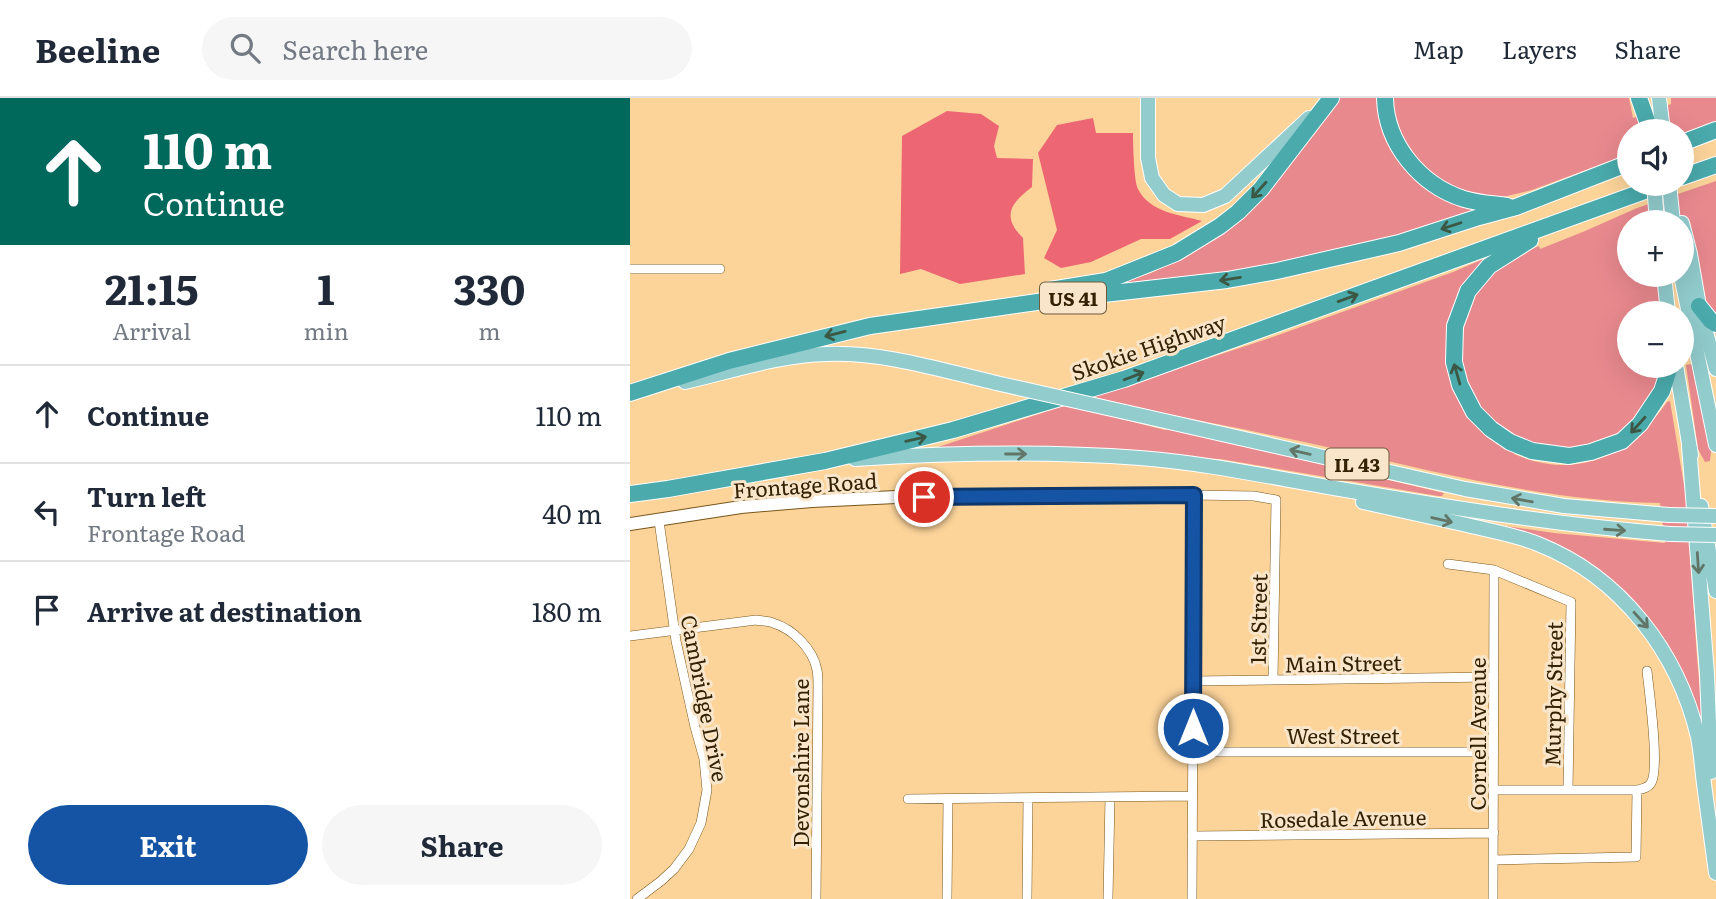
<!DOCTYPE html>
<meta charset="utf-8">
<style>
:root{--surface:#fff;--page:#f6f6f7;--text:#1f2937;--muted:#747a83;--line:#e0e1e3;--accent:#1554a5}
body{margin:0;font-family:Literata,serif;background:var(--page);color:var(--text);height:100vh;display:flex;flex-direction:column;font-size:26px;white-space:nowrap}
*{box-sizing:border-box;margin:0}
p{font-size:23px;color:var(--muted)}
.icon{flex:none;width:38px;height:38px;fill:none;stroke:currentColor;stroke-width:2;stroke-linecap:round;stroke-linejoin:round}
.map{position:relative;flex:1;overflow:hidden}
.sheet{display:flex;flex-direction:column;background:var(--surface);width:630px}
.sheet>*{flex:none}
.guide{background:#00695c;color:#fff;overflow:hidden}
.controls{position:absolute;left:987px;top:21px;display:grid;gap:14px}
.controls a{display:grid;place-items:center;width:77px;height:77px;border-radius:50%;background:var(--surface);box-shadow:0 7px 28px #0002;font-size:35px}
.pin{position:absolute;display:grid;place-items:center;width:60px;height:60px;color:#fff;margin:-30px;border:4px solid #fff;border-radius:50%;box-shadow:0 2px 7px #0007}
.me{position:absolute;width:77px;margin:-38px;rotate:0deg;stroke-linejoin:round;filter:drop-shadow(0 0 5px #0008)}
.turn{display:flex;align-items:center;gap:24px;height:147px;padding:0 28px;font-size:32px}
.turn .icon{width:91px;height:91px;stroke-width:2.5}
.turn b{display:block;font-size:49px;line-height:60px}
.eta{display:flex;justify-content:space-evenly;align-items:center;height:119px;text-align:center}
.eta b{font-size:42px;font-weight:700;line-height:49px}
.cta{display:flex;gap:14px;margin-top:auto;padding:14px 28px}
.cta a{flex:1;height:80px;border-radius:42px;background:var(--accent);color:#fff;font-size:28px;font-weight:700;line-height:80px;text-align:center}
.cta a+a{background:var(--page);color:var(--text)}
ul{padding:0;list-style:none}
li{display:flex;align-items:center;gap:21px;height:98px;padding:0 28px;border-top:2px solid var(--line)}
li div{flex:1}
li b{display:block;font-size:26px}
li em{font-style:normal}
header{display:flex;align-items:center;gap:42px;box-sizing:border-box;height:98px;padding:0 35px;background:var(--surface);border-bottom:2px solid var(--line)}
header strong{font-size:33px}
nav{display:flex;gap:38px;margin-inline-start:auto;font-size:24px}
.search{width:490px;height:63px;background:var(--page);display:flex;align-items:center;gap:18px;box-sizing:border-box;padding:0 24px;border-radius:38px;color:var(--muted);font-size:26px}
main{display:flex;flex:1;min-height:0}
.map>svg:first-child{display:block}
.green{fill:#e8898e}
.forest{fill:#ed6673}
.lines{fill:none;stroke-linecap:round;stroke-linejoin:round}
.street-casing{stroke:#79561b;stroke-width:10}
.secondary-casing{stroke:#79561b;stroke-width:14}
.primary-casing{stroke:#fff;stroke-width:16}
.highway-casing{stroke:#fff;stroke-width:18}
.street{stroke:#fff;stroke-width:9}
.secondary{stroke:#fff;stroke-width:12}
.primary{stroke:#92cccd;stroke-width:14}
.highway{stroke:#4aaaac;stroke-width:16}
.primary-bridge-casing{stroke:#fff;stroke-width:16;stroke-linecap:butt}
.primary-bridge{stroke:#92cccd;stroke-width:14}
.oneway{stroke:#3c5845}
.oneway2{stroke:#627667}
.route-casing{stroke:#0e376b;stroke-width:18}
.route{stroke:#1554a5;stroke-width:12}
.labels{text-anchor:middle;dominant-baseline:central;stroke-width:6;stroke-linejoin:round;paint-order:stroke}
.shield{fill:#f9e5c9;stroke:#6e5c3d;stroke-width:2}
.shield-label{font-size:19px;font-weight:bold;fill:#332101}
.street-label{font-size:21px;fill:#332101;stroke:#f9e5c9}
</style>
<header>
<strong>Beeline</strong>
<div class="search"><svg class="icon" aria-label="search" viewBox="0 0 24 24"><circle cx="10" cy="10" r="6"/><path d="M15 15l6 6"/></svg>Search here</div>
<nav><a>Map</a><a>Layers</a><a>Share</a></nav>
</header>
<main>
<section class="sheet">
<div class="guide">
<div class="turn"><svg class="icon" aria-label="ahead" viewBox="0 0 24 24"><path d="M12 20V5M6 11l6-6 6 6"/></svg><div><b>110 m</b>Continue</div></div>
</div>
<div class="eta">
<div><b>21:15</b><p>Arrival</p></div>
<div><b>1</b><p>min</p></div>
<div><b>330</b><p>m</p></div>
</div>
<ul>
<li><svg class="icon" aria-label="ahead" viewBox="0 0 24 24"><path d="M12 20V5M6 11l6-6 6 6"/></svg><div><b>Continue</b></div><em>110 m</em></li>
<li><svg class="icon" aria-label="left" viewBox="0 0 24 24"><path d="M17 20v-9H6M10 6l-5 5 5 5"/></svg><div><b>Turn left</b><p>Frontage Road</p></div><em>40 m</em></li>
<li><svg class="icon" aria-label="arrive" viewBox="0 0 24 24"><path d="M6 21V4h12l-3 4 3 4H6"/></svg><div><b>Arrive at destination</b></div><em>180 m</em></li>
</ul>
<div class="cta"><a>Exit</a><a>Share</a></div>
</section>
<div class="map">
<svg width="1086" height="801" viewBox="0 0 1086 801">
<rect width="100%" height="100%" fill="#fcd49a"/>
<!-- green -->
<path class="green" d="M 707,0 L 749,0 L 761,48 L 848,111 L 788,134 L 624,172 L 482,188 L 521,175 L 554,159 L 580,144 L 608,122 Z
M 759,0 L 999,0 L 1003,20 L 1041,6 L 1041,0 L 1086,0 L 1086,24 L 1052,37 L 1052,33 L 999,33 L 999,56 L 902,92 L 873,99 L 841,97 L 815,88 L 771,46 Z
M 1086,83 L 1086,219 L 1075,206 L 1068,182 L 1060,123 L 1052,126 L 1052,124 L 999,124 L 999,177 L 1026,177 L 1031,215 L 999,215 L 999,268 L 1034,268 L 1030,285 L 1009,320 L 979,343 L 925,354 L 864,330 L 833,285 L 828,245 L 839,203 L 857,178 L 885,158 L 909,148 L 910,151 L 955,133 L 1007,110 Z
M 891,145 L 839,182 L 824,286 L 885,353 L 884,356 C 947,383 999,358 1037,304 L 1040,303 L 1056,399 L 1067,559 L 1074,634 L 1065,610 L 975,481 L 842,423 L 924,435 L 1035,445 L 1030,405 C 920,403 813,376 706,351 C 641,336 574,324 509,310 L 484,319 L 535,332 L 538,330 L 814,395 L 812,398 L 808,398 L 590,361 L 324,352 L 308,349 L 637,241 L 823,174 Z
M 1062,266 L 1081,353 L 1080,363 L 1075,364 L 1068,351 L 1056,267 Z"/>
<!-- forest -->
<path class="forest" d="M 317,13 L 351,16 L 369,28 L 364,48 L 367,60 L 403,61 L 402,89 C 381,105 371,118 393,140 L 395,176 L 330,186 L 291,171 L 270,176 L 272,38 Z
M 463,20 L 466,35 L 503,35 C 503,46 504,84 508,91 C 519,114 550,117 572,123 L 540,141 L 511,141 L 461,164 L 431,170 L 414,160 L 427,132 L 408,55 L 427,27 Z"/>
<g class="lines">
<!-- street casing -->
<g class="street-casing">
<path id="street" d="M 0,171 L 90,171
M 818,466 L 864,472 L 941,504 L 938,692
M 0,538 L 126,522 C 131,523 138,523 143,525 C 163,531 183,551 187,572 C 188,577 188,583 188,588 L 186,801
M 563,583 L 864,579
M 562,654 L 864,654
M 864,692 L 1007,692 C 1012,691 1018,690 1021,685 C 1030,671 1019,592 1017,573
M 278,701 L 562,698
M 562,738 L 864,735
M 863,762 L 1006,759 L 1007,692
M 7,801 L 31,783 L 44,771 L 59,751 L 71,725 L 77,692 L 74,661 L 65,629 L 46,543 L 29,423
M 317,801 L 318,701
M 397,801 L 398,700
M 478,801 L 480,699
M 562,801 L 564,397 L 624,398 L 646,402 L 643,582
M 863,801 L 864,472"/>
</g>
<!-- secondary casing -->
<g class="secondary-casing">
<path id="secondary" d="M 0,426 L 111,409 L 182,403 L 266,399 L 564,397"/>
</g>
<!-- primary casing -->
<g class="primary-casing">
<path id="primary" d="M 518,0 L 518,60 L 522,80 L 534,97 L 548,106 L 573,107 L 595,98 L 679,20
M 1029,0 L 1033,33
M 1039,86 L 1043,124
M 1052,125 L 1060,156 L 1069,208 L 1086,271
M 1034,177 L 1038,215
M 1051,177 L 1086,347
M 1046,268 L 1061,357
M 55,284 C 102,273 150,257 197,256 C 255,254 311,272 366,285
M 495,314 L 835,391 L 934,408 L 1039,417
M 1059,348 L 1077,576 L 1081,674
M 225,361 C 319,355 416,353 510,360 C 575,365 640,379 704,390 C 816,409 927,427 1040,436
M 733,404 C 768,412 802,419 837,427 C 861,433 886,437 908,446 C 991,479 1048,554 1068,639 C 1071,654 1072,670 1074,686 C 1078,716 1082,746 1086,775
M 1071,408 L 1086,493"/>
</g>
<!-- highway casing -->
<g class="highway-casing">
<path id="highway" d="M 755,0 C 756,46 790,87 834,101 C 847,105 863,106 877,108
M 1009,0 L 1017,23
M 1052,45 L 1086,32
M 1052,79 L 1086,67
M 900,142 L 859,168 L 838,193 L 825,228 L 824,264 L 830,287 L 844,314 L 861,331 L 880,344 L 902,353 L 939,358 L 961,354 L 992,343 L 1010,326 L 1032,293 L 1040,268
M 420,192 L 476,183 L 546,155 L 590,128 L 608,114 L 631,91 L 701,0
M 1069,208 L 1081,223 L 1086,226
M 0,295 L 99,263 L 240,228 L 421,202 L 597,182 L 647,173 L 769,145 L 849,119 L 886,109 L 999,65
M 0,396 L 38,391 L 195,363 L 323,332 L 494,281 L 1034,86"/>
</g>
<!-- street -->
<use href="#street" class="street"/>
<!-- secondary -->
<use href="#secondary" class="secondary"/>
<!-- primary -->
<use href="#primary" class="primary"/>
<!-- highway -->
<use href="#highway" class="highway"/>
<!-- primary-bridge casing -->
<g class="primary-bridge-casing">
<path id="primary-bridge" d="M 1024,86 L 1027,124
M 366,285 L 495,314
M 1039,417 L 1086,418
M 1040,436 L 1086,437"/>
</g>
<!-- primary-bridge -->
<use href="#primary-bridge" class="primary-bridge"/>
</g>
<!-- one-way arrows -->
<defs><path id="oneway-shaft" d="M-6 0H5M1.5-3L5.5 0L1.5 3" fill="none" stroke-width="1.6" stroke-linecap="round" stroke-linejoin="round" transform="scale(1.75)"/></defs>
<g class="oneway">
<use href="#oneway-shaft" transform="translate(629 92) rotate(132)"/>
<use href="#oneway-shaft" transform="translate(821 128) rotate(162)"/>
<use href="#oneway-shaft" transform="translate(600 181) rotate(171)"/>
<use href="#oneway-shaft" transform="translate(718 200) rotate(-20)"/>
<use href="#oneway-shaft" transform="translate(205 236) rotate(166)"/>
<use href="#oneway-shaft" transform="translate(827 276) rotate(-106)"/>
<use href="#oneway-shaft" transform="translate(504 278) rotate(-21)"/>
<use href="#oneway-shaft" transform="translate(1008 327) rotate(132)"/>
<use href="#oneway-shaft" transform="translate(286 341) rotate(-13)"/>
</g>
<g class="oneway2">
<use href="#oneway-shaft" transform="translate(670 354) rotate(-167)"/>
<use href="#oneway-shaft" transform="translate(386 356)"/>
<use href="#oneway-shaft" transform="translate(892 402) rotate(-170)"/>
<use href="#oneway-shaft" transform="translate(812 422) rotate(13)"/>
<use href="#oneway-shaft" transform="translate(985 432) rotate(4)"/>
<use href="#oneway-shaft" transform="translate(1068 465) rotate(86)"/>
<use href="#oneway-shaft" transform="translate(1011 522) rotate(48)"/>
</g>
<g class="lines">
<!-- route casing -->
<g class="route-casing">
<path id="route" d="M 294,399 L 564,397 L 563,630"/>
</g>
<!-- route -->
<use href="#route" class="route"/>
</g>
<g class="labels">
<!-- shield labels -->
<g class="shield">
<rect x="410" y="184.5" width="66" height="31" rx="5"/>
<rect x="695.5" y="350.5" width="63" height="31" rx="5"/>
</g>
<g class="shield-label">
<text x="443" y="200">US 41</text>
<text x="727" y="366">IL 43</text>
</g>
<!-- street labels -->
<g class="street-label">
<text transform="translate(518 248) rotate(-19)">Skokie Highway</text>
<text transform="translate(175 386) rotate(-4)">Frontage Road</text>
<text transform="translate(627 521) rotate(-89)">1st Street</text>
<text transform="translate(713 564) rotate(-1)">Main Street</text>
<text transform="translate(922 596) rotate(-89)">Murphy Street</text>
<text transform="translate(76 600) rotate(79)">Cambridge Drive</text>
<text x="713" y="636">West Street</text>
<text transform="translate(846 636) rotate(-90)">Cornell Avenue</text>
<text transform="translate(169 665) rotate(-90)">Devonshire Lane</text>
<text transform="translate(713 719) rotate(-1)">Rosedale Avenue</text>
</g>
</g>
</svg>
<div class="controls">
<a><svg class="icon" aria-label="sound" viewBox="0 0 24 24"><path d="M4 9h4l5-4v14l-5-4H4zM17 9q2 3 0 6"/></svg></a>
<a>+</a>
<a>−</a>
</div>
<div class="pin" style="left:294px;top:399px;background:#d93025"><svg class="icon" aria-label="arrive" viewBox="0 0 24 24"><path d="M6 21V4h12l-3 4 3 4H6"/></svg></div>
<svg class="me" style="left:563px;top:630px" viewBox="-20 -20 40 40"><circle r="17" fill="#1554a5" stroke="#fff" stroke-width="3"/><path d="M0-11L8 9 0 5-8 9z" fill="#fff"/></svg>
</div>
</main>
